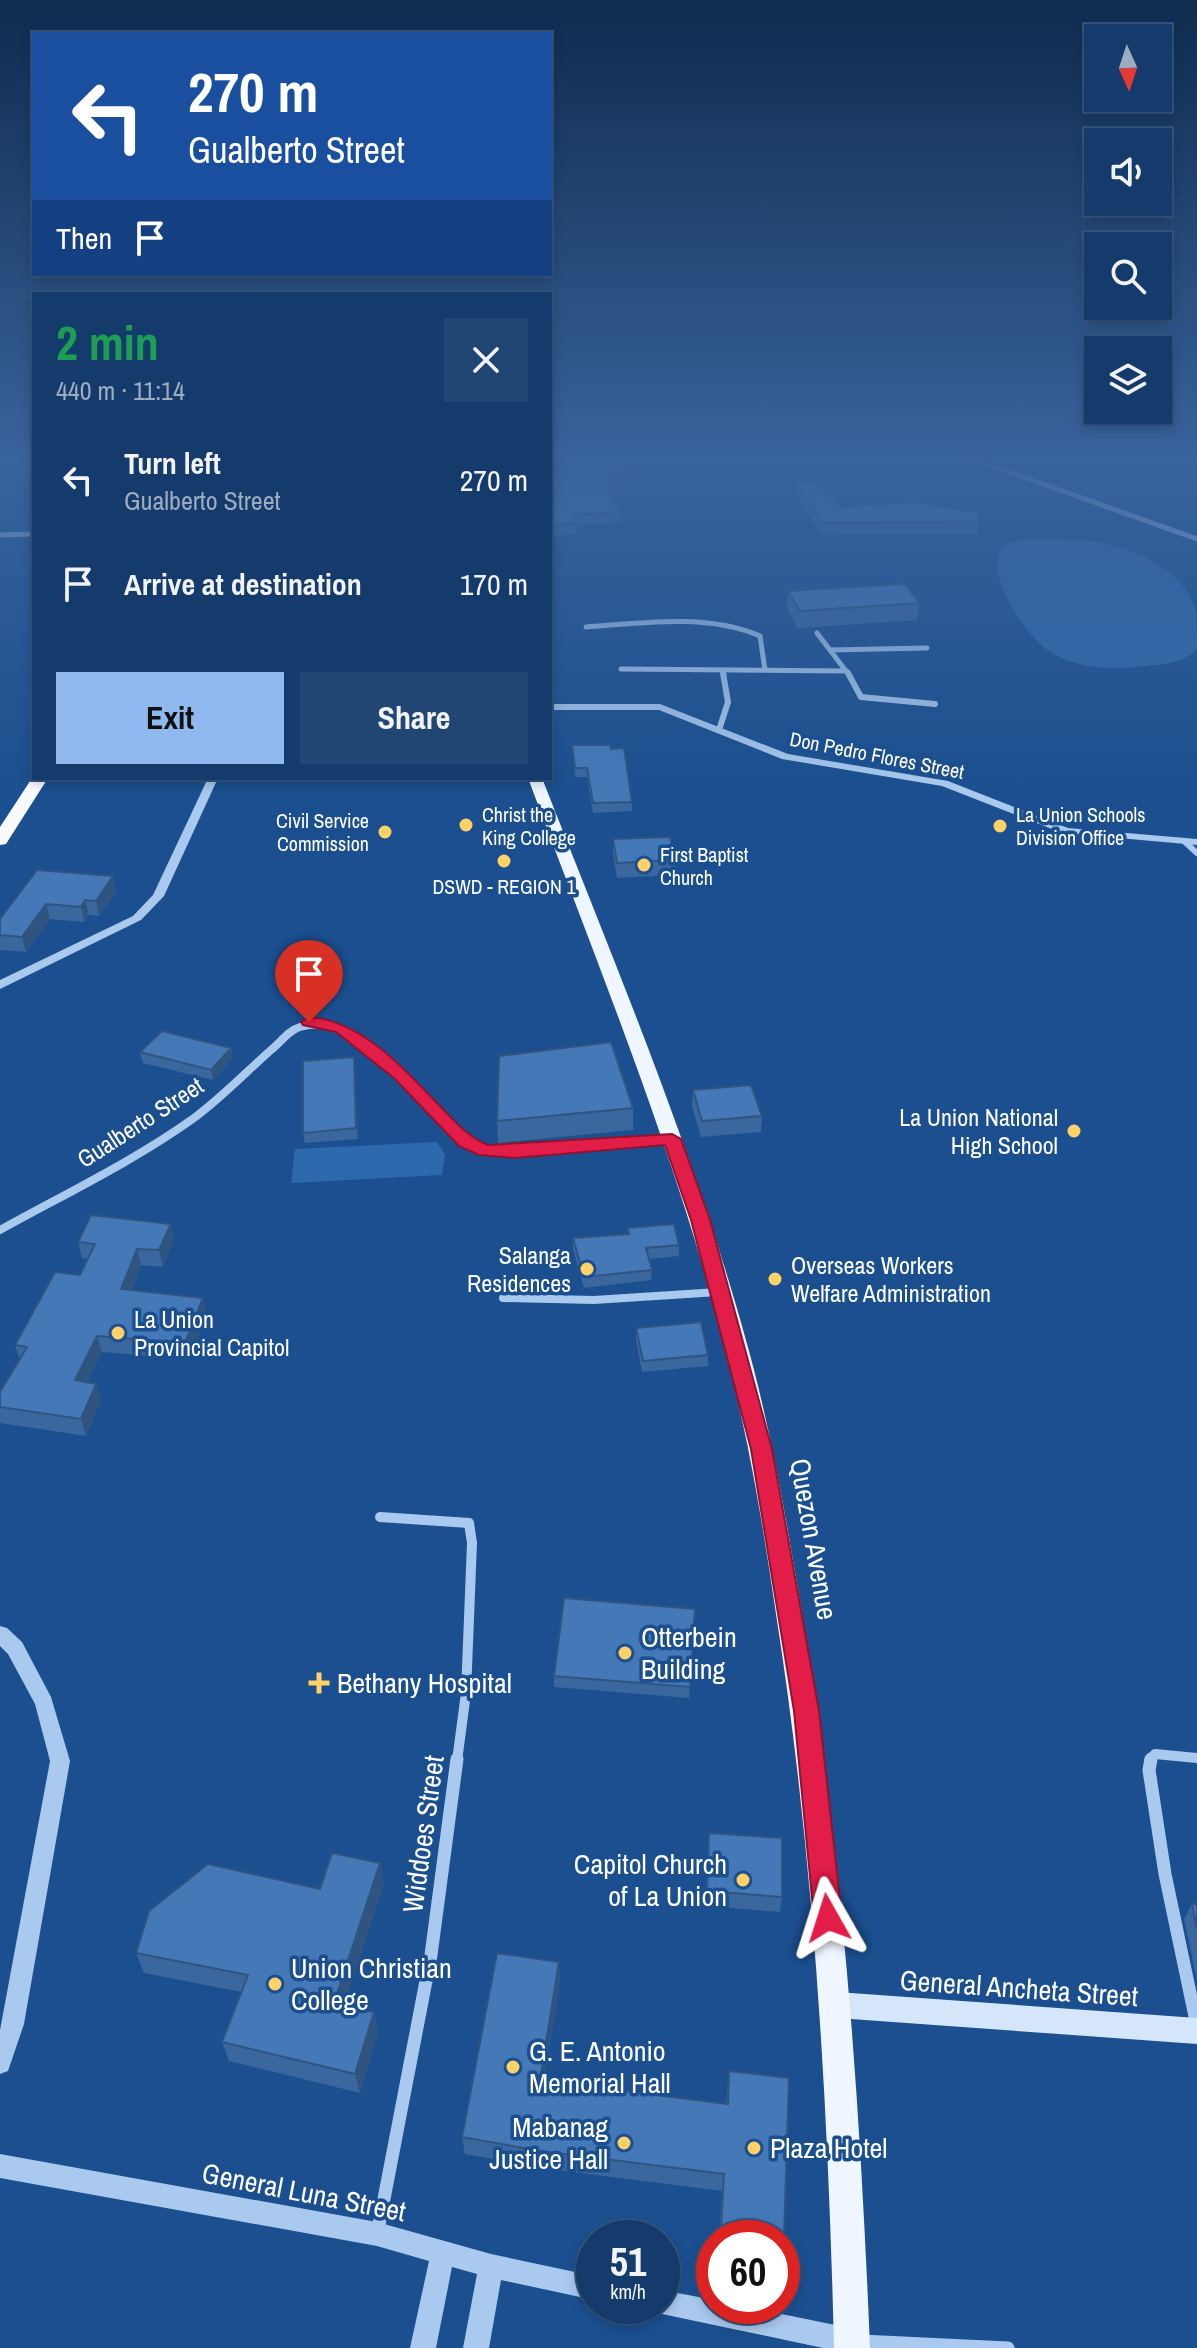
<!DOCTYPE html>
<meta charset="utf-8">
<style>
:root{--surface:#143b6b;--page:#214673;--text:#f1f3f6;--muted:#9dadc1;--line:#33557e;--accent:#90b9f0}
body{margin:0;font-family:"Archivo Narrow",sans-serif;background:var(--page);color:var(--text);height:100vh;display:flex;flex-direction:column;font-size:30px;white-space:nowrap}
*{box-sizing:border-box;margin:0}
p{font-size:26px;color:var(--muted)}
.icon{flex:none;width:44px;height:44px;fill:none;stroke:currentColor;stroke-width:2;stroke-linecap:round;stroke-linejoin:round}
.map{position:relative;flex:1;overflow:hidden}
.sheet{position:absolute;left:32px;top:292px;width:520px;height:488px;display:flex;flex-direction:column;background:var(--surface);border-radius:0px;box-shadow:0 4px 12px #0003,0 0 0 2px var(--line)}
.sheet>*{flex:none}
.banner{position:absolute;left:32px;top:32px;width:520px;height:244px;border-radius:0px;box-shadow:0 4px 12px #0003,0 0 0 2px var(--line);background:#1a4fa0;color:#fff;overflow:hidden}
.needle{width:52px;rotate:177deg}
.fabs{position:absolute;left:1084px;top:24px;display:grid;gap:16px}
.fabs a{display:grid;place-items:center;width:88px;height:88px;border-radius:0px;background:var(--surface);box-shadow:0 4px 12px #0003,0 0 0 2px var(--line);font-size:40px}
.speed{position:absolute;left:576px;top:2220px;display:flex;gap:16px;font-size:40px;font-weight:700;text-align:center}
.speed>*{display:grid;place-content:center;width:104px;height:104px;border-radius:50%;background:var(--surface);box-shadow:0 4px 12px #0003,0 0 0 2px var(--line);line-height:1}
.speed small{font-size:20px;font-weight:400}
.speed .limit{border:12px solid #d22;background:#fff;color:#111}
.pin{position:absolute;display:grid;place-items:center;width:68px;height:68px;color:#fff;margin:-82px -34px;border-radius:50% 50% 50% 0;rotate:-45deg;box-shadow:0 0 8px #0007}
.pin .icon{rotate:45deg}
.me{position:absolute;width:88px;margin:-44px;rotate:354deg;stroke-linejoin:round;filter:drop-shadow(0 0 6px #0008)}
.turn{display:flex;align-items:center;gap:28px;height:168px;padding:0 24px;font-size:36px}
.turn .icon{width:104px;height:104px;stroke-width:2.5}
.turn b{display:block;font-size:56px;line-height:68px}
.then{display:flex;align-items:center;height:76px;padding:0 24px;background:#0003;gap:16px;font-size:30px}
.round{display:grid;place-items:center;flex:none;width:84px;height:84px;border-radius:0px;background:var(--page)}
.overview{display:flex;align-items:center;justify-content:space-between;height:136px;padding:0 24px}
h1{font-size:48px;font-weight:800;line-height:60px;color:#1e9e55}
.cta{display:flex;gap:16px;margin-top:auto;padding:16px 24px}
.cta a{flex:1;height:92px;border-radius:0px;background:var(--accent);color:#111;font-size:32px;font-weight:800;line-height:92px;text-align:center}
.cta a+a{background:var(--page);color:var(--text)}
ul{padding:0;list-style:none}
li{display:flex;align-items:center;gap:24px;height:104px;padding:0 24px}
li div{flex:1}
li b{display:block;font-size:30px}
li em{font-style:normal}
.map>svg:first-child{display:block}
.green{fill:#2e69ad}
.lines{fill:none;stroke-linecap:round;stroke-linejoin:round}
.minor-far4{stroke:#a9c9ee;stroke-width:5}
.minor-far3{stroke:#a9c9ee;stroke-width:6}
.minor-far2{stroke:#a9c9ee;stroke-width:8}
.minor-far1{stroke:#a9c9ee;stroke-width:10}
.minor{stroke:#a9c9ee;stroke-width:13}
.tertiary{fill:#a9c9ee;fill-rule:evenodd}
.secondary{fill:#d6e6fa;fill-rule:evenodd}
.primary{fill:#f0f6ff;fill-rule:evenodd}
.trunk{fill:#f8faff;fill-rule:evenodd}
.wall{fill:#3a679d}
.shaded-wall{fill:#305480}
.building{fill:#4478b7;stroke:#305480;stroke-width:2}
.route{fill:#e11d48;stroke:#92132f;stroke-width:2}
.poi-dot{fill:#ffd166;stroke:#1b4f8f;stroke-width:3}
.labels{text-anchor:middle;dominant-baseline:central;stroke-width:7;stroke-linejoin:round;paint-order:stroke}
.far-street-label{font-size:20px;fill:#fff;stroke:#1b4f8f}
.far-poi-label{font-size:20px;fill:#fff;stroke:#1b4f8f;text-anchor:start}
.poi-label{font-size:24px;fill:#fff;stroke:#1b4f8f;text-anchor:end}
.street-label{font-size:24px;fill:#fff;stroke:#1b4f8f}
.near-street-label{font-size:28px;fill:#fff;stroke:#1b4f8f}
.near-poi-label{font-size:28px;fill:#fff;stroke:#1b4f8f;text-anchor:start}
</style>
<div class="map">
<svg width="1197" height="2348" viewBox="0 0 1197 2348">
<rect width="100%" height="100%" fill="#1b4f8f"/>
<!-- green -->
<path class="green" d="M 1084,540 C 1127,546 1181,563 1196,611 C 1197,622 1197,637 1197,649 C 1184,663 1165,664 1146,666 C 1113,670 1075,670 1046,649 C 1025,634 972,558 1011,542 C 1027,536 1066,540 1084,540 Z
M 437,1142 L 445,1155 L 442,1175 L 291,1183 L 295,1149 Z"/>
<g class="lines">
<!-- minor-far4 -->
<path class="minor-far4" d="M 976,460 L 1197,539
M 0,535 L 34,534
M 586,627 C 642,623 707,613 760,636 L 765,670
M 817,633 L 849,675
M 830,650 L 927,648
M 621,669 L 847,671
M 723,670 L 724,675"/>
<!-- minor-far3 -->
<path class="minor-far3" d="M 848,673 L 861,697 L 935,704
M 719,730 L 728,702 L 723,673
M 1184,841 L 1197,853"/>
<!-- minor-far2 -->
<path class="minor-far2" d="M 0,1230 C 65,1194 134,1161 194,1118 C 221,1098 246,1072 271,1050 C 280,1043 289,1030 300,1027 C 374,1005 420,1125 477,1148 C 507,1160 631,1143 670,1139
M 503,1298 L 594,1300 L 718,1292"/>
<!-- minor-far1 -->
<path class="minor-far1" d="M 380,1517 L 469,1523 L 472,1543 L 466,1693 L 457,1761
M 1149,1761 L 1155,1754 L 1197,1758"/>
<!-- minor -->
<path class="minor" d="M 1151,1759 L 1149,1770 L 1165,1874 L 1197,2026
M 378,2230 L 431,1955 L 457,1759
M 861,2341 L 1008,2348"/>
<!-- tertiary -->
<path class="tertiary" d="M 550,704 L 660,704 L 788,754 L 948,781 L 1068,828 L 1197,839 L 1197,845 L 1062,833 L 942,786 L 782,759 L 659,710 L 550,710 Z
M 208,778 L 218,778 L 164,896 L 141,920 L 0,989 L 0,980 L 133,916 L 153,895 Z
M 0,1626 L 7,1628 L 22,1642 L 51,1697 L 70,1761 L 24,2024 L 8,2071 L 0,2074 L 0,2030 L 50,1761 L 35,1704 L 8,1654 L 0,1646 Z
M 0,2154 L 377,2222 L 491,2254 L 594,2276 L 594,2300 L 501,2280 L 489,2348 L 463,2348 L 477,2274 L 452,2267 L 436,2348 L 410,2348 L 429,2261 L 377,2246 L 0,2178 Z
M 662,2290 L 714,2300 L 714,2306 L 742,2306 L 850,2328 L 859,2332 L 863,2341 L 860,2348 L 823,2348 L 662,2314 L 653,2311 L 651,2306 L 662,2306 Z"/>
<!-- secondary -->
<path class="secondary" d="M 837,1992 L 1197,2018 L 1197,2044 L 837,2018 L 828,2014 L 824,2005 L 828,1996 Z"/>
<!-- primary -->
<path class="primary" d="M 528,778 L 542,778 C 618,972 700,1165 753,1366 C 774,1447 788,1530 802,1613 C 843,1856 860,2102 870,2348 L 834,2348 C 828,2102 814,1857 776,1614 C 764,1531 750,1448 730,1367 C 681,1166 600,972 528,778 Z"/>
<!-- trunk -->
<path class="trunk" d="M 34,775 L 34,778 L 48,778 L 6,844 L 0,845 L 0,827 Z"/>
</g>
<!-- wall -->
<path class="wall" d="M 550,460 L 633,484 L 612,487 L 614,500 L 620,511 L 620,522 L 577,525 L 577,534 L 550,536 L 550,473 L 551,473 L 550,472 Z
M 796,482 L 840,507 L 979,522 L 977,534 L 822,535 L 795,494 Z
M 788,591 L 919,603 L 917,620 L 798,628 L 787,608 Z
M 572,745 L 611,749 L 632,802 L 632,811 L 593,813 L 587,777 L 575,777 Z
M 613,839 L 675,860 L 674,875 L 617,878 L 613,854 Z
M 37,870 L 116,891 L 99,916 L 89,915 L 84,922 L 50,919 L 26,952 L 0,950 L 0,919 Z
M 231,1048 L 233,1058 L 213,1080 L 143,1063 L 140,1052 Z
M 355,1068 L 358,1139 L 305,1143 L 303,1133 Z
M 693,1090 L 762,1116 L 761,1132 L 701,1137 L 692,1106 Z
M 633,1108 L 633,1130 L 498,1143 L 497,1121 Z
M 171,1224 L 174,1240 L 163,1267 L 141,1265 L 132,1290 L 203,1298 L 207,1315 L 189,1359 L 102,1352 L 87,1382 L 96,1384 L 101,1400 L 86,1436 L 0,1423 L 0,1392 L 20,1360 L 15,1345 L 80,1275 L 88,1259 L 82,1258 L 78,1242 Z
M 628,1228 L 679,1245 L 679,1256 L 649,1259 L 652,1270 L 651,1280 L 584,1288 L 573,1249 L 573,1238 L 628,1234 Z
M 636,1328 L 708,1355 L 708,1366 L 642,1372 L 636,1339 Z
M 695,1609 L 689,1698 L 554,1687 L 554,1676 Z
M 709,1833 L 782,1897 L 780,1912 L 705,1906 Z
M 380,1863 L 384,1884 L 344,2005 L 374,2012 L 378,2031 L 360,2093 L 229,2061 L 222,2042 L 241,1992 L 144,1973 L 136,1953 L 320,1889 Z
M 1192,1904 L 1197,1904 L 1197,1980 L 1184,1919 Z
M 559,1962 L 560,1980 L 544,2080 L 726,2104 L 729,2071 L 784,2237 L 782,2247 L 782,2238 L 719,2238 L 722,2191 L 541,2168 L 465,2154 L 462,2137 Z"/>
<!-- shaded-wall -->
<path class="shaded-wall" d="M 633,474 L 633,484 L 606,489 L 606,478 Z
M 607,490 L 614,490 L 614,500 Z
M 113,876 L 116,891 L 99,916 L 96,901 Z
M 85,900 L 89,915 L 84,922 L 81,907 Z
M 46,904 L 50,919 L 26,952 L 22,937 Z
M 231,1048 L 233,1058 L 213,1080 L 211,1070 Z
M 354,1057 L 355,1068 L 358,1139 L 356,1128 Z
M 171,1224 L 174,1240 L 163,1267 L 159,1250 Z
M 137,1249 L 141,1265 L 126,1305 L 121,1289 Z
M 203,1298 L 207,1315 L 189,1359 L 185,1343 Z
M 97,1336 L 102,1352 L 80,1396 L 75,1380 Z
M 96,1384 L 101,1400 L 86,1436 L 81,1419 Z
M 380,1863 L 384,1884 L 339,2022 L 334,2003 Z
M 559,1962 L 560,1980 L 541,2098 L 540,2080 Z
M 374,2012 L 378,2031 L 360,2093 L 355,2074 Z"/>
<!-- building -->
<path class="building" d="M 550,460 L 626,460 L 633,474 L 606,478 L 614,490 L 607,490 L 620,511 L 573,515 L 577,523 L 550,525 L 550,473 L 560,468 L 550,462 Z
M 816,481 L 840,507 L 915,502 L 979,513 L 979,522 L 823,523 L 796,482 Z
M 905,584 L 919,603 L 800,611 L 788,591 Z
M 572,745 L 610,745 L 611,749 L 624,748 L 632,802 L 593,803 L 587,768 L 575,768 Z
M 670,837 L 675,860 L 617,863 L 613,839 Z
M 37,870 L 113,876 L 96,901 L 85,900 L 81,907 L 46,904 L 22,937 L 0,935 L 0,919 Z
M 162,1031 L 231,1048 L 211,1070 L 140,1052 Z
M 611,1042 L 633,1108 L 497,1121 L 499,1056 Z
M 354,1057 L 356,1128 L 303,1133 L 303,1061 Z
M 751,1085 L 762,1116 L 702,1121 L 693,1090 Z
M 91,1215 L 171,1224 L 159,1250 L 137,1249 L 121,1289 L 203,1298 L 185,1343 L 97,1336 L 75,1380 L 96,1384 L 81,1419 L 0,1407 L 0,1392 L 27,1347 L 15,1345 L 55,1272 L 80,1275 L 95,1244 L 78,1242 Z
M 674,1224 L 679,1245 L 646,1248 L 652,1270 L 584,1277 L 573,1238 L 629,1234 L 628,1228 Z
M 701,1322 L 708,1355 L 643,1361 L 636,1328 Z
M 564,1598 L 695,1609 L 690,1687 L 554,1676 Z
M 709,1833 L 782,1838 L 782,1897 L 707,1891 Z
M 332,1853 L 380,1863 L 334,2003 L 374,2012 L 355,2074 L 222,2042 L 248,1975 L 136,1953 L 149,1911 L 208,1864 L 320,1889 Z
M 1192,1904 L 1197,1904 L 1197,1929 Z
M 497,1953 L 559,1962 L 540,2080 L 728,2104 L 729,2071 L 789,2078 L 784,2237 L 721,2228 L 724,2174 L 540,2151 L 462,2137 Z"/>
<!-- sky -->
<linearGradient id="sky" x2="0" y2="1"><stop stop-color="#0f2b4f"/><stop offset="0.58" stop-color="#39639b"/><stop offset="1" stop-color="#39639b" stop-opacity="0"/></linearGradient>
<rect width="1197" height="789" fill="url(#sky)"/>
<!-- route -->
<path class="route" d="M 309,1017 C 360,1020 403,1067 436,1102 C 453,1119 466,1136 488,1145 L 672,1134 L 681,1139 L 710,1220 L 772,1449 L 819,1711 L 842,1918 L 838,1928 L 828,1932 L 818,1928 L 814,1918 L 794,1711 L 751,1449 L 691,1220 L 665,1145 L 515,1158 L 479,1155 L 459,1146 L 395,1079 L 336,1032 L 303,1025 L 301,1022 Z"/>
<!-- markers -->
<g class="poi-dot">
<circle cx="466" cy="825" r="8"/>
<circle cx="1000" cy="826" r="8"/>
<circle cx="385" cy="832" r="8"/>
<circle cx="504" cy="861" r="8"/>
<circle cx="644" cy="865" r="8"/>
<circle cx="1074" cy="1131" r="8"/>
<circle cx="587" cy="1269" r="8"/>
<circle cx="775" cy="1279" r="8"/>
<circle cx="118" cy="1333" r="8"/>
<circle cx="625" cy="1653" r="8"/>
<path d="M315 1671h8v8h8v8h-8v8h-8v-8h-8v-8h8z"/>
<circle cx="743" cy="1880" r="8"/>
<circle cx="275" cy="1984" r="8"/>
<circle cx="513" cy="2067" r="8"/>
<circle cx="624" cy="2143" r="8"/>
<circle cx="754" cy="2148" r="8"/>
</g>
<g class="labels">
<!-- far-street labels -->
<g class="far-street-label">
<text transform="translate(877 755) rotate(11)">Don Pedro Flores Street</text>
</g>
<!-- far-poi labels -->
<g class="far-poi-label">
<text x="482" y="814">Christ the<tspan x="482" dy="23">King College</tspan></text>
<text x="1016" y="814">La Union Schools<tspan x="1016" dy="23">Division Office</tspan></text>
<text x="369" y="820" text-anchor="end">Civil Service<tspan x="369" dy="23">Commission</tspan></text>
<text x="660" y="854">First Baptist<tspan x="660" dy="23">Church</tspan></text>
<text x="504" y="886" text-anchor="middle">DSWD - REGION 1</text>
</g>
<!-- poi labels -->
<g class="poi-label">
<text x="1058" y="1117">La Union National<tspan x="1058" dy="28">High School</tspan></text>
<text x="571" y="1255">Salanga<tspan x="571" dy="28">Residences</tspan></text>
<text x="791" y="1265" text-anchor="start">Overseas Workers<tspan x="791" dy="28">Welfare Administration</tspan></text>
<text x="134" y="1319" text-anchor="start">La Union<tspan x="134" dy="28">Provincial Capitol</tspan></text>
</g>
<!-- street labels -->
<g class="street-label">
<text transform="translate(140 1122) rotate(-33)">Gualberto Street</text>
</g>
<!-- near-street labels -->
<g class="near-street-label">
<text transform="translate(814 1539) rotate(80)">Quezon Avenue</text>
<text transform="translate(423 1834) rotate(-82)">Widdoes Street</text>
<text transform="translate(1019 1988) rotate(4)">General Ancheta Street</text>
<text transform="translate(304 2192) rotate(11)">General Luna Street</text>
</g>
<!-- near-poi labels -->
<g class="near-poi-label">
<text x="641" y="1637">Otterbein<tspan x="641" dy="32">Building</tspan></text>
<text x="337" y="1683">Bethany Hospital</text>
<text x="727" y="1864" text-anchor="end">Capitol Church<tspan x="727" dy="32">of La Union</tspan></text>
<text x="291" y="1968">Union Christian<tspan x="291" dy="32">College</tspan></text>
<text x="529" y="2051">G. E. Antonio<tspan x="529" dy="32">Memorial Hall</tspan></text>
<text x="608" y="2127" text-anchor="end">Mabanag<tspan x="608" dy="32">Justice Hall</tspan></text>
<text x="770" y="2148">Plaza Hotel</text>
</g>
</g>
</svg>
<div class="fabs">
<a><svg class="needle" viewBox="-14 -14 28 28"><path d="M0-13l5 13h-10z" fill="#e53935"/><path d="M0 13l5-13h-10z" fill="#9dadc1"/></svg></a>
<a><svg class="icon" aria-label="sound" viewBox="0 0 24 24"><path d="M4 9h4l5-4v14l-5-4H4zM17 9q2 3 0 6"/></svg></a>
<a><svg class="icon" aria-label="search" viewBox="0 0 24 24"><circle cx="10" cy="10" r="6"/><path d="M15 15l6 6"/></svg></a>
<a><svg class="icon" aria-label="layers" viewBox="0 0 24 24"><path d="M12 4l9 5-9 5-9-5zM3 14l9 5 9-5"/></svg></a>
</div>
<div class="speed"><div>51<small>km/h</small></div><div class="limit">60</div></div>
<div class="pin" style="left:309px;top:1022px;background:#d93025"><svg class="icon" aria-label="arrive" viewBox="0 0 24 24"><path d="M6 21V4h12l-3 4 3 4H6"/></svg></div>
<svg class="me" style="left:828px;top:1918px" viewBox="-20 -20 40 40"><path d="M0-17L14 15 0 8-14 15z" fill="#e11d48" stroke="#fff" stroke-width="4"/></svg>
<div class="banner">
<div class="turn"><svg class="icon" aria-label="left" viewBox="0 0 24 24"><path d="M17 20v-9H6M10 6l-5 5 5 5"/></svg><div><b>270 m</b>Gualberto Street</div></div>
<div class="then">Then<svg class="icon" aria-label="arrive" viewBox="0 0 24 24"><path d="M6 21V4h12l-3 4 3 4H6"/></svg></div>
</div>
<section class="sheet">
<div class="overview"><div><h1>2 min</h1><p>440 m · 11:14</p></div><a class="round"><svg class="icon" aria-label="close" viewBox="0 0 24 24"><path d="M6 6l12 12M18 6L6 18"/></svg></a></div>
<ul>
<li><svg class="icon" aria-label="left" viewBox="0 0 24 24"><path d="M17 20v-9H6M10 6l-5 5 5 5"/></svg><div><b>Turn left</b><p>Gualberto Street</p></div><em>270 m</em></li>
<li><svg class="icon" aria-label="arrive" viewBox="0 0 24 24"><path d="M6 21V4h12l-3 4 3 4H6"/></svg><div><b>Arrive at destination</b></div><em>170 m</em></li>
</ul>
<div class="cta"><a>Exit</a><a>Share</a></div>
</section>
</div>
